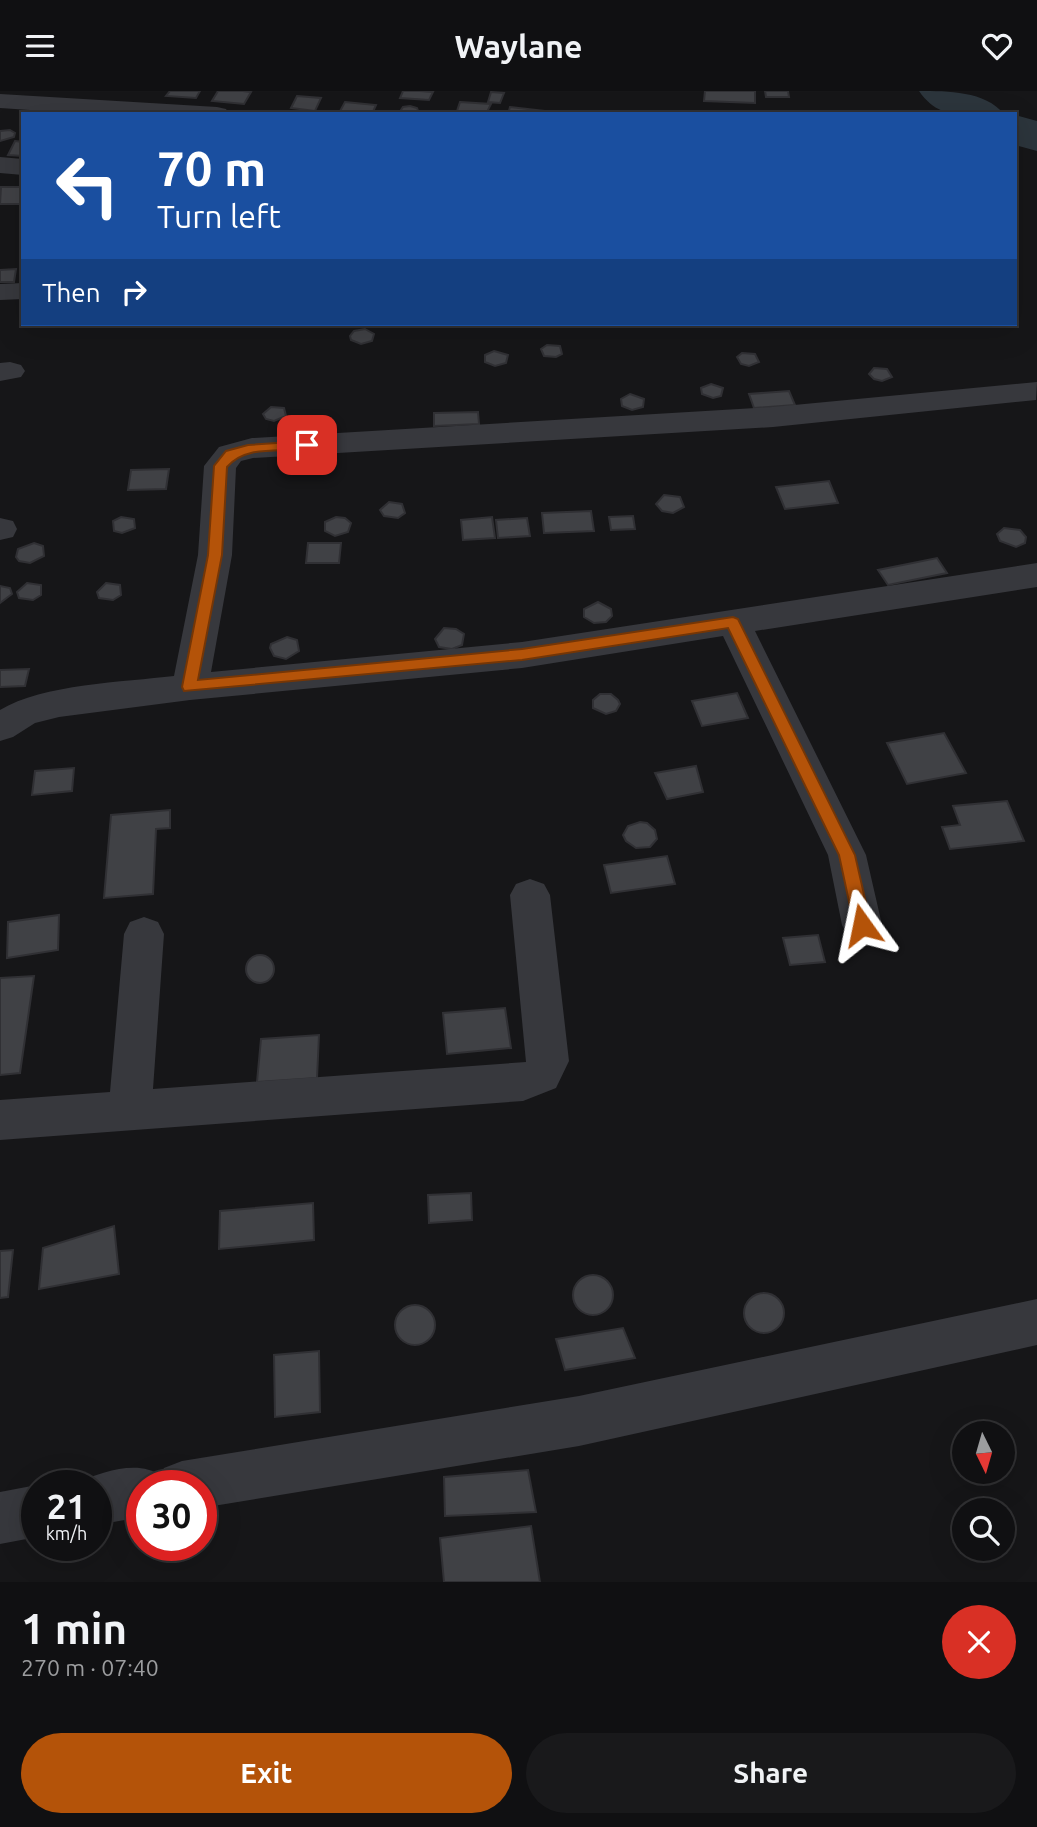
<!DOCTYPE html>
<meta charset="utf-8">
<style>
:root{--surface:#101012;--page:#19191b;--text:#f1f3f6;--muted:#9c9d9f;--line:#303032;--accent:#b45309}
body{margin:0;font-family:Ubuntu,sans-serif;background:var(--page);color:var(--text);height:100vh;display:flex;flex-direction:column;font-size:26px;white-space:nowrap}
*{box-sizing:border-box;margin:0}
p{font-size:23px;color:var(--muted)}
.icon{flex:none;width:38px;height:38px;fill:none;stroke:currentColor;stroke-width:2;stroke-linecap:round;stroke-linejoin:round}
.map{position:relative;height:1491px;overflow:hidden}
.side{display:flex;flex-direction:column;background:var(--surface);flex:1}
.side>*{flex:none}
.hud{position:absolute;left:21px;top:21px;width:996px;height:214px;border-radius:0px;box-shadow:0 7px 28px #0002,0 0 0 2px var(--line);background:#1a4fa0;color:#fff;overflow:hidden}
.needle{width:46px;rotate:175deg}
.buttons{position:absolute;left:952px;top:1330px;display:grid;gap:14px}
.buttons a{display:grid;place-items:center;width:63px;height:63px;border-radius:50%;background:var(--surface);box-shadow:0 7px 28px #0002,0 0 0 2px var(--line);font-size:35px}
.speed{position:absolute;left:21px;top:1379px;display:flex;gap:14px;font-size:35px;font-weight:700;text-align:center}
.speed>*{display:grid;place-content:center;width:91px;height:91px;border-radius:50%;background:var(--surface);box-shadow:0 7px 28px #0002,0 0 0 2px var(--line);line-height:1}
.speed small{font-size:18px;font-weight:400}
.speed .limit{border:10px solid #d22;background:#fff;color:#111}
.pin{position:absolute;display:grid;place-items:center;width:60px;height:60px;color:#fff;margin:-30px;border-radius:14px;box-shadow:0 4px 10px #0006}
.me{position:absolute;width:77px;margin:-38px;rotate:348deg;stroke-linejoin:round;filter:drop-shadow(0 0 5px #0008)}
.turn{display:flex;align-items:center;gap:24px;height:147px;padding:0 21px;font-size:32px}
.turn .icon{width:91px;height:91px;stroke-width:2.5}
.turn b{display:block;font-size:49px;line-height:60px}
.then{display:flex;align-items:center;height:66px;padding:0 21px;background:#0003;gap:14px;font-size:26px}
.round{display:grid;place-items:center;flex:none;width:74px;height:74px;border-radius:37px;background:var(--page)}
.overview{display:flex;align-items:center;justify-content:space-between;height:119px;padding:0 21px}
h1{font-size:42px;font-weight:700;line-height:52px}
.action{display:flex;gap:14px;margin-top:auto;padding:14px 21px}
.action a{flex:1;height:80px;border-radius:42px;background:var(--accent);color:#fff;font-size:28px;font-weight:700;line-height:80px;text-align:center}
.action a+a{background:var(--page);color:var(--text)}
header{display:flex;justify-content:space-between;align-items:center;height:91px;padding:0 21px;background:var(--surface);font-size:32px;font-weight:700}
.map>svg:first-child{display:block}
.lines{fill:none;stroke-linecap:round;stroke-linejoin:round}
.river{fill:#2c353c;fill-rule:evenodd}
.building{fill:#404145;stroke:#303034;stroke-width:2}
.minor{fill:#37383d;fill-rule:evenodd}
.route{fill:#b45309;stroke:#753606;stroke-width:2}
</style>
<header><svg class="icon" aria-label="menu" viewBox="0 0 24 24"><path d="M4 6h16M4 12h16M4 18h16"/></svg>Waylane<svg class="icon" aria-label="heart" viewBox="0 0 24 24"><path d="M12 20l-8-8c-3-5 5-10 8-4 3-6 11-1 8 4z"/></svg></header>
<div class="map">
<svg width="1037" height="1491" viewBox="0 0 1037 1491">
<rect width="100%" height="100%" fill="#161618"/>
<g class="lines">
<!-- river -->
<path class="river" d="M 919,0 C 948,0 985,0 1004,23 C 970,23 941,32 919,0 Z
M 1015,24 L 1037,30 L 1037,60 L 1015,54 Z"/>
</g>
<!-- building -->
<path class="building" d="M 170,0 L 200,0 L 196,7 L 166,5 Z
M 218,0 L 243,0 L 251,1 L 244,13 L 212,10 Z
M 403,0 L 420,0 L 433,1 L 429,9 L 400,7 Z
M 705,0 L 755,0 L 755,12 L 704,10 Z
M 765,0 L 788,0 L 789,6 L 766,6 Z
M 491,1 L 504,2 L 500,12 L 488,11 Z
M 297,5 L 321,7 L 315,20 L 291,17 Z
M 345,11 L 376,14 L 372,23 L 339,22 Z
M 460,11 L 491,13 L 486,23 L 456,23 Z
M 410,15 L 417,17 L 419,22 L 399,22 L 403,16 Z
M 510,16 L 546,20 L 545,23 L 508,23 Z
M 10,39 L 15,42 L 14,46 L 0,50 L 0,40 Z
M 15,50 L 23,51 L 23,65 L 8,64 Z
M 1,96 L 23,96 L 23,113 L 0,113 Z
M 16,178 L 14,191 L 0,191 L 0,179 Z
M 365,238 L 374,243 L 372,250 L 361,253 L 351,249 L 350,245 L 354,240 Z
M 547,254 L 560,255 L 562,263 L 556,266 L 544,265 L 541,258 Z
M 494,260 L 508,264 L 506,272 L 495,275 L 485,271 L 485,264 Z
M 742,262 L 755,263 L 759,271 L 749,275 L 741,273 L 737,266 Z
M 874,277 L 887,278 L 892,286 L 882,290 L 874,288 L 869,283 Z
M 711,293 L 723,297 L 721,305 L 713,307 L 702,303 L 701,297 Z
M 789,300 L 795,314 L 754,317 L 749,303 Z
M 630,303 L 644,308 L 643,316 L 632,319 L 622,315 L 621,308 Z
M 271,316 L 284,317 L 286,325 L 274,330 L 266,328 L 263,323 Z
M 478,321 L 479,333 L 434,335 L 434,322 Z
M 169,378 L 166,398 L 128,399 L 131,379 Z
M 829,390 L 838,412 L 785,418 L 776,396 Z
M 664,404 L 680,406 L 684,416 L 673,422 L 662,420 L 656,413 Z
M 389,411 L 402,413 L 405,422 L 398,427 L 384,425 L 380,419 Z
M 591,420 L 594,440 L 544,442 L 542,422 Z
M 633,425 L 635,438 L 611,439 L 609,426 Z
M 121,426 L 134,428 L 135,437 L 122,442 L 114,440 L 113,430 Z
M 336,426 L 345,427 L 351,432 L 348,441 L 335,445 L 325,440 L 325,431 Z
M 492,426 L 495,447 L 463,449 L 461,429 Z
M 527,427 L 530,445 L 498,447 L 496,429 Z
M 1004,437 L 1020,439 L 1026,446 L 1025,452 L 1016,456 L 1000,450 L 997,443 Z
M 34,452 L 43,455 L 44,465 L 30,472 L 19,470 L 16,466 L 18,458 Z
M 308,452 L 341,452 L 339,472 L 306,472 Z
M 937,467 L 947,482 L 888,494 L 878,479 Z
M 27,492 L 41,494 L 41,504 L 33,509 L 19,507 L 17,501 Z
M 106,492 L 120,494 L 121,504 L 113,509 L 99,507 L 97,501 Z
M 0,495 L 10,497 L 12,503 L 0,512 Z
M 598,511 L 611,518 L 612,525 L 606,531 L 594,532 L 584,526 L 584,518 Z
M 444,537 L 456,538 L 464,543 L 462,554 L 452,558 L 439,556 L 435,548 Z
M 287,546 L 297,549 L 299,560 L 286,568 L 274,565 L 270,557 L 271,553 Z
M 29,578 L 25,595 L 0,596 L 0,579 Z
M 737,602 L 748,627 L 702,635 L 692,610 Z
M 600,603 L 611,603 L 618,609 L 620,613 L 616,620 L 606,623 L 593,617 L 593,609 Z
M 944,642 L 966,682 L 907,693 L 887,652 Z
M 696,675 L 703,701 L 667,708 L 655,682 Z
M 74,677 L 72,700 L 32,704 L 35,680 Z
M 1007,710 L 1024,750 L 950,758 L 942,736 L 960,734 L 953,715 Z
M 170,719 L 170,737 L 156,738 L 153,803 L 104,807 L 111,724 Z
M 640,731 L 647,732 L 655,739 L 657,748 L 650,756 L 636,757 L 626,750 L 623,744 L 628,735 Z
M 667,765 L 675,793 L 611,802 L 604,774 Z
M 59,824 L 58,859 L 7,867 L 8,831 Z
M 818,844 L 825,871 L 790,874 L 783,847 Z
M246 878a14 14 0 1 1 28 0a14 14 0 1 1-28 0Z
M 34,885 L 20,982 L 0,984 L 0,887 Z
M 505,917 L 511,957 L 447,963 L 443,922 Z
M 319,944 L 317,987 L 257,991 L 261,948 Z
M 471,1102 L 472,1129 L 429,1132 L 428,1104 Z
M 313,1112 L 314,1149 L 219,1158 L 220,1120 Z
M 114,1135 L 119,1183 L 39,1198 L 43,1157 Z
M 13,1159 L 8,1206 L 0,1207 L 0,1160 Z
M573 1204a20 20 0 1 1 40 0a20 20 0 1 1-40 0Z
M744 1222a20 20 0 1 1 40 0a20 20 0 1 1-40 0Z
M395 1234a20 20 0 1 1 40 0a20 20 0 1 1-40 0Z
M 623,1237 L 635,1267 L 565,1279 L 556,1248 Z
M 319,1260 L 320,1321 L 275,1326 L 274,1264 Z
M 528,1379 L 536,1421 L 445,1425 L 444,1386 Z
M 531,1435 L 540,1491 L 444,1491 L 440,1447 Z"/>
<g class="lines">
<!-- minor -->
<path class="minor" d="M 0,3 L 217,16 L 226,18 L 229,23 L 89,23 L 0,17 Z
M 0,66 L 23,68 L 23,84 L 0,82 Z
M 23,192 L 23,208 L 0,209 L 0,193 Z
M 10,271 L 21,274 L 25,280 L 21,286 L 0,290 L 0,272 Z
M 1037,291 L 1036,309 L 773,336 L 253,367 L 241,370 L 236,377 L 232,464 L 211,581 L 522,551 L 1037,472 L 1037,496 L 755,540 L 866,764 L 882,834 L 876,846 L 862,851 L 848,846 L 842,834 L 828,764 L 723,545 L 522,577 L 190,609 L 59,626 L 35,632 L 13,646 L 0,650 L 0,619 C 43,593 124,591 174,585 L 198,464 L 204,375 L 219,356 L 252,347 L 773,316 Z
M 0,427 L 13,430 L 17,438 L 13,446 L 0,449 Z
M 530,788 L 544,793 L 550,804 L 569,970 L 556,997 L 523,1010 L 0,1049 L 0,1009 L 110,1001 L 124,843 L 130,831 L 144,826 L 158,831 L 164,843 L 153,998 L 526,971 L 510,804 L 516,793 Z
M 1037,1208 L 1037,1254 L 579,1355 L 201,1417 L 201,1395 L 142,1395 L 142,1426 L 96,1434 L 96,1395 L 76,1395 L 78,1391 C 102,1381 139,1368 161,1385 L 164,1377 L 182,1370 L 579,1305 Z
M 37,1394 L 37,1446 L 0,1453 L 0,1401 Z"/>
</g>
<!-- route -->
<path class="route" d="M 307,350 L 313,354 L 311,357 C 284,363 247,352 227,376 L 222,464 L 198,589 L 522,558 L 733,526 L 738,528 L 855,764 L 871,834 L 868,839 L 857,839 L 854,834 L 839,764 L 728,537 L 522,569 L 184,600 L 182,596 L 208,464 L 214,375 L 226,360 L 248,354 Z"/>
</svg>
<div class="buttons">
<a><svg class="needle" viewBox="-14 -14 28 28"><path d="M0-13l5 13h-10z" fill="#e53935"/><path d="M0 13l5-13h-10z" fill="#9c9d9f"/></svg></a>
<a><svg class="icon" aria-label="search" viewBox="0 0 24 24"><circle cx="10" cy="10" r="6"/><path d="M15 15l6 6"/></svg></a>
</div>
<div class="speed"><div>21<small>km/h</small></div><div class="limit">30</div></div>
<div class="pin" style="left:307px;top:354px;background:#d93025"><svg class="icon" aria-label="arrive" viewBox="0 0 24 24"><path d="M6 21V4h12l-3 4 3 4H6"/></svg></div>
<svg class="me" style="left:862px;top:834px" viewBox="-20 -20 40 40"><path d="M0-17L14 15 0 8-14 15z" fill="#b45309" stroke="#fff" stroke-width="4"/></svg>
<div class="hud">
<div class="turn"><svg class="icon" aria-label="left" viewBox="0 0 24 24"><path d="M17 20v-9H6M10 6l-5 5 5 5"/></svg><div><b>70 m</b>Turn left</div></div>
<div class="then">Then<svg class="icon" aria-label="right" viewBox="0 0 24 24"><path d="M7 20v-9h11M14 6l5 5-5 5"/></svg></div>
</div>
</div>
<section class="side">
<div class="overview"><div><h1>1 min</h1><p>270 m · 07:40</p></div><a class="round" style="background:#d93025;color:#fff"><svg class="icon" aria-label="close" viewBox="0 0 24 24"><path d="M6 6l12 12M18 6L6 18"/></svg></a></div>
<div class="action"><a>Exit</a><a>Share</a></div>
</section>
